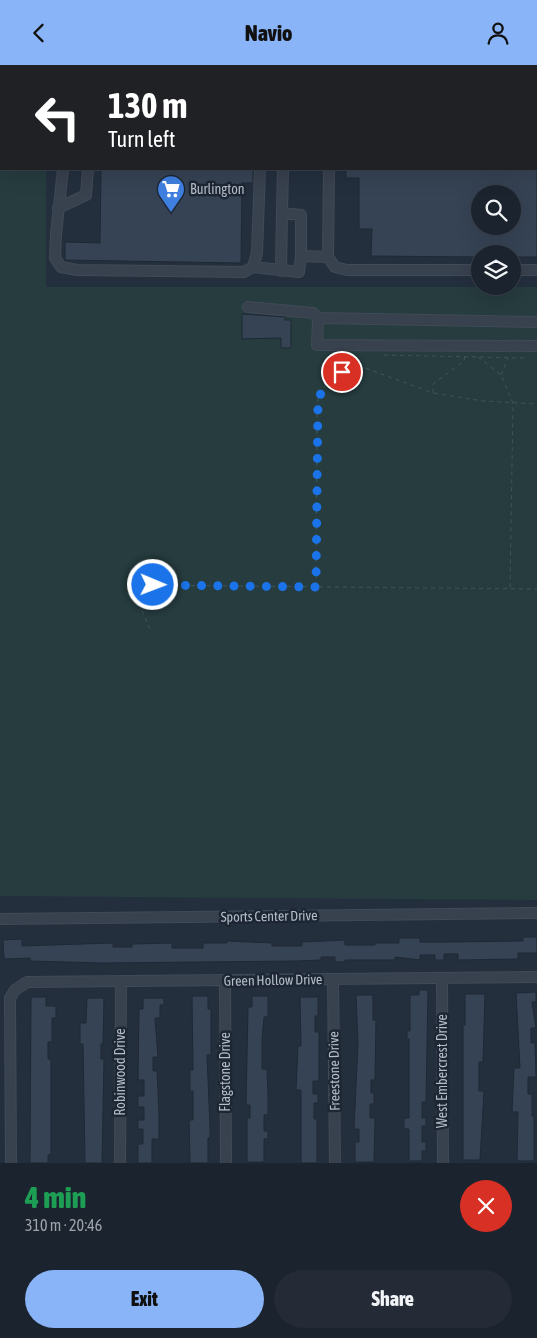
<!DOCTYPE html>
<meta charset="utf-8">
<style>
:root{--surface:#1b232e;--page:#242b36;--text:#f1f3f6;--muted:#a0a4aa;--line:#39404a;--accent:#8ab4f8}
body{margin:0;font-family:"Asap Condensed",sans-serif;background:var(--page);color:var(--text);height:100vh;display:flex;flex-direction:column;font-size:19px;white-space:nowrap}
*{box-sizing:border-box;margin:0}
p{font-size:16px;color:var(--muted)}
.icon{flex:none;width:28px;height:28px;fill:none;stroke:currentColor;stroke-width:2;stroke-linecap:round;stroke-linejoin:round}
.map{position:relative;height:1098px;overflow:hidden}
.drawer{display:flex;flex-direction:column;background:var(--surface);flex:1}
.drawer>*{flex:none}
.top-card{position:absolute;left:0px;top:0px;width:538px;height:105px;box-shadow:0 5px 20px #0002,0 0 0 1px var(--line);background:#202124;color:#fff;overflow:hidden}
.tools{position:absolute;left:471px;top:120px;display:grid;gap:10px}
.tools a{display:grid;place-items:center;width:50px;height:50px;border-radius:50%;background:var(--surface);box-shadow:0 5px 20px #0002,0 0 0 1px var(--line);font-size:25px}
.pin{position:absolute;display:grid;place-items:center;width:42px;height:42px;color:#fff;margin:-21px;border:2px solid #fff;border-radius:50%;box-shadow:0 1px 5px #0007}
.me{position:absolute;width:55px;margin:-28px;rotate:91deg;stroke-linejoin:round;filter:drop-shadow(0 0 4px #0008)}
.turn{display:flex;align-items:center;gap:18px;height:105px;padding:0 25px;font-size:22px}
.turn .icon{width:65px;height:65px;stroke-width:2.5}
.turn b{display:block;font-size:35px;line-height:42px}
.round{display:grid;place-items:center;flex:none;width:52px;height:52px;border-radius:26px;background:var(--page)}
.head{display:flex;align-items:center;justify-content:space-between;height:85px;padding:0 25px}
h1{font-size:30px;font-weight:800;line-height:38px;color:#1e9e55}
.primary-button{display:flex;gap:10px;margin-top:auto;padding:10px 25px}
.primary-button a{flex:1;height:58px;border-radius:30px;background:var(--accent);color:#111;font-size:20px;font-weight:800;line-height:58px;text-align:center}
.primary-button a+a{background:var(--page);color:var(--text)}
header{display:flex;justify-content:space-between;align-items:center;height:65px;padding:0 25px;background:var(--accent);color:#111;font-size:22px;font-weight:800}
.map>svg:first-child{display:block}
.green{fill:#263c3f}
.building{fill:#364354;stroke:#1f2835;fill-rule:evenodd}
.lines{fill:none;stroke-linecap:round;stroke-linejoin:round}
.minor-casing{stroke:#414a57;stroke-width:12}
.path{stroke:#3f5557;stroke-width:1;stroke-dasharray:4 4;stroke-linecap:butt}
.minor{stroke:#38414e;stroke-width:10}
.route{stroke:#1a73e8;stroke-width:9;stroke-dasharray:0 16.2}
.labels{text-anchor:middle;dominant-baseline:central;stroke-width:5;stroke-linejoin:round;paint-order:stroke}
.poi-label{font-size:14px;fill:#b4bcc9;stroke:#1d2633;text-anchor:start}
.street-label{font-size:14px;fill:#b4bcc9;stroke:#1d2633}
</style>
<header><svg class="icon" aria-label="back" viewBox="0 0 24 24"><path d="M15 5l-7 7 7 7"/></svg>Navio<svg class="icon" aria-label="person" viewBox="0 0 24 24"><circle cx="12" cy="8" r="4"/><path d="M4 21q1-7 8-7t8 7"/></svg></header>
<div class="map">
<svg width="537" height="1098" viewBox="0 0 537 1098">
<rect width="100%" height="100%" fill="#242f3e"/>
<!-- green -->
<path class="green" d="M 0,8 L 1,104 L 46,104 L 46,222 L 537,222 L 537,835 L 0,831 Z"/>
<!-- building -->
<path class="building" d="M 101,104 L 253,104 L 253,118 L 242,118 L 241,198 L 65,195 L 65,177 L 100,178 Z
M 346,104 L 537,104 L 537,192 L 512,192 L 512,189 L 480,189 L 480,192 L 371,191 L 372,164 L 359,164 L 359,113 L 346,113 ZM 480,129 L 512,129 L 512,161 L 480,161 Z
M 242,249 L 285,252 L 285,255 L 291,255 L 291,283 L 281,283 L 281,273 L 242,274 Z
M 523,872 L 537,872 L 537,888 L 518,888 L 518,894 L 458,895 L 458,889 L 444,889 L 444,895 L 435,895 L 435,890 L 420,890 L 420,895 L 395,892 L 395,895 L 345,895 L 345,897 L 335,897 L 335,892 L 321,892 L 321,895 L 297,896 L 104,898 L 30,896 L 30,893 L 4,894 L 3,875 L 22,874 L 22,881 L 113,878 L 113,882 L 132,882 L 132,879 L 172,878 L 172,883 L 203,883 L 203,878 L 227,878 L 227,876 L 272,878 L 272,881 L 302,881 L 302,877 L 345,875 L 345,880 L 375,880 L 375,878 L 399,878 L 399,873 L 420,873 L 420,877 L 449,877 L 523,876 Z
M 419,925 L 428,925 L 426,1037 L 422,1037 L 422,1053 L 426,1053 L 426,1061 L 422,1061 L 422,1077 L 426,1077 L 426,1086 L 422,1086 L 422,1096 L 409,1096 L 409,1064 L 404,1064 L 404,1053 L 409,1053 L 409,974 L 407,974 L 407,966 L 410,966 L 410,930 L 419,930 Z
M 536,927 L 536,937 L 532,937 L 536,963 L 531,963 L 531,978 L 535,978 L 536,1012 L 528,1012 L 528,1029 L 532,1029 L 532,1051 L 534,1051 L 534,1096 L 517,1096 L 518,1047 L 512,1047 L 514,1003 L 520,1003 L 516,928 Z
M 465,929 L 485,929 L 483,997 L 479,997 L 479,1026 L 484,1026 L 480,1095 L 463,1095 L 463,960 L 465,960 Z
M 356,930 L 373,930 L 373,955 L 376,955 L 375,1015 L 371,1015 L 371,1028 L 374,1028 L 374,1039 L 370,1039 L 370,1053 L 375,1053 L 374,1097 L 355,1097 L 355,1077 L 359,1077 L 359,1064 L 354,1064 L 358,979 Z
M 192,931 L 208,931 L 208,944 L 211,944 L 211,990 L 207,990 L 210,1062 L 210,1073 L 208,1073 L 208,1098 L 190,1098 L 189,1055 L 193,1055 L 193,1026 L 190,1026 L 190,1005 L 193,1005 Z
M 252,931 L 268,931 L 268,952 L 264,952 L 262,975 L 262,1004 L 267,1004 L 268,1031 L 268,1050 L 264,1050 L 264,1066 L 268,1066 L 268,1074 L 264,1074 L 264,1097 L 247,1097 L 247,1053 L 250,1053 L 250,1040 L 246,1040 L 248,942 L 252,942 Z
M 31,932 L 46,932 L 46,941 L 56,941 L 56,953 L 52,953 L 52,977 L 48,977 L 48,994 L 51,994 L 51,1090 L 48,1090 L 48,1098 L 30,1098 Z
M 300,932 L 318,932 L 318,951 L 315,951 L 315,967 L 319,967 L 319,1016 L 313,1016 L 313,1029 L 318,1029 L 318,1038 L 314,1038 L 314,1054 L 317,1054 L 317,1098 L 301,1098 L 301,1025 L 296,1025 L 298,981 L 301,981 Z
M 87,933 L 104,933 L 103,979 L 101,979 L 101,994 L 104,994 L 102,1098 L 85,1098 L 83,979 L 80,979 L 80,958 L 86,958 Z
M 143,933 L 164,933 L 164,940 L 160,940 L 160,953 L 155,953 L 158,992 L 153,992 L 153,1006 L 157,1006 L 159,1049 L 159,1074 L 152,1074 L 152,1098 L 138,1098 L 138,1079 L 143,1079 L 143,1064 L 138,1064 L 138,1055 L 144,1055 L 144,1042 L 138,1042 L 138,1031 L 144,1031 L 144,1015 L 138,1015 L 139,944 L 143,944 Z"/>
<g class="lines">
<!-- minor casing -->
<g class="minor-casing">
<path id="minor" d="M 308,0 L 308,1
M 62,1 L 63,0
M 88,1 L 88,0
M 100,1 L 100,0
M 123,1 L 123,0
M 169,1 L 169,0
M 193,1 L 193,0
M 215,1 L 215,0
M 238,1 L 238,0
M 262,1 L 262,0
M 285,1 L 285,0
M 330,1 L 330,0
M 356,1 L 356,0
M 376,1 L 376,0
M 401,1 L 401,0
M 424,1 L 424,0
M 515,1 L 515,0
M 536,32 L 537,32
M 63,104 L 56,169 L 55,193 L 61,202 L 77,205 L 244,207 L 253,202 L 257,188 L 260,104
M 329,104 L 328,192 L 335,202 L 347,205 L 480,205
M 58,143 L 86,130 L 88,104
M 301,191 L 328,192
M 253,202 L 299,207 L 301,191 L 301,150 L 282,148 L 283,104
M 512,205 L 537,205
M 281,206 L 282,148
M 248,242 L 313,248 L 318,253
M 537,257 L 318,253 L 317,280 L 537,281
M 0,854 L 537,848
M 442,913 L 443,1098
M 333,914 L 335,1098
M 225,915 L 226,1098
M 11,1098 L 10,933 L 15,925 L 27,917 L 537,912
M 120,1098 L 121,916"/>
</g>
<!-- path -->
<path class="path" d="M 338,289 L 341,307
M 384,290 L 524,293
M 478,292 L 501,310 L 513,338 L 510,523
M 501,310 L 508,293
M 434,328 L 483,336 L 537,339
M 316,521 L 317,351 L 318,334 L 326,319 L 342,307 L 365,303 L 433,328 L 433,319 L 464,296 L 465,290
M 150,564 L 137,534 L 134,520 L 537,524"/>
<!-- minor -->
<use href="#minor" class="minor"/>
</g>
<g class="lines">
<!-- route -->
<path class="route" d="M 153,520 L 316,522 L 318,334 L 326,319 L 342,307"/>
</g>
<!-- icons -->
<defs>
<g id="supermarket-pin" transform="scale(1.4375)"><path d="M0 17L-7.5 6A9.5 9.5 0 1 1 7.5 6Z" fill="#3f7fe0" stroke="#1d2633"/><path d="M-6-5.5h2.5l.6 2H6L4.5 2H-2.5L-4.4-4H-6ZM-1.5 3.2a1.3 1.3 0 1 0 .1 0ZM3 3.2a1.3 1.3 0 1 0 .1 0Z" fill="#fff"/></g>
</defs>
<g fill-rule="evenodd">
<use href="#supermarket-pin" x="171" y="124"/>
</g>
<g class="labels">
<!-- poi labels -->
<g class="poi-label">
<text x="190" y="124">Burlington</text>
</g>
<!-- street labels -->
<g class="street-label">
<text transform="translate(269 851) rotate(-1)">Sports Center Drive</text>
<text transform="translate(273 915) rotate(-1)">Green Hollow Drive</text>
<text transform="translate(334 1006) rotate(-91)">Freestone Drive</text>
<text transform="translate(442 1006) rotate(-90)">West Embercrest Drive</text>
<text transform="translate(120 1007) rotate(-90)">Robinwood Drive</text>
<text transform="translate(225 1007) rotate(-90)">Flagstone Drive</text>
</g>
</g>
</svg>
<div class="tools">
<a><svg class="icon" aria-label="search" viewBox="0 0 24 24"><circle cx="10" cy="10" r="6"/><path d="M15 15l6 6"/></svg></a>
<a><svg class="icon" aria-label="layers" viewBox="0 0 24 24"><path d="M12 4l9 5-9 5-9-5zM3 14l9 5 9-5"/></svg></a>
</div>
<div class="pin" style="left:342px;top:307px;background:#d93025"><svg class="icon" aria-label="arrive" viewBox="0 0 24 24"><path d="M6 21V4h12l-3 4 3 4H6"/></svg></div>
<svg class="me" style="left:153px;top:520px" viewBox="-20 -20 40 40"><circle r="17" fill="#1a73e8" stroke="#fff" stroke-width="3"/><path d="M0-11L8 9 0 5-8 9z" fill="#fff"/></svg>
<div class="top-card">
<div class="turn"><svg class="icon" aria-label="left" viewBox="0 0 24 24"><path d="M17 20v-9H6M10 6l-5 5 5 5"/></svg><div><b>130 m</b>Turn left</div></div>
</div>
</div>
<section class="drawer">
<div class="head"><div><h1>4 min</h1><p>310 m · 20:46</p></div><a class="round" style="background:#d93025;color:#fff"><svg class="icon" aria-label="close" viewBox="0 0 24 24"><path d="M6 6l12 12M18 6L6 18"/></svg></a></div>
<div class="primary-button"><a>Exit</a><a>Share</a></div>
</section>
